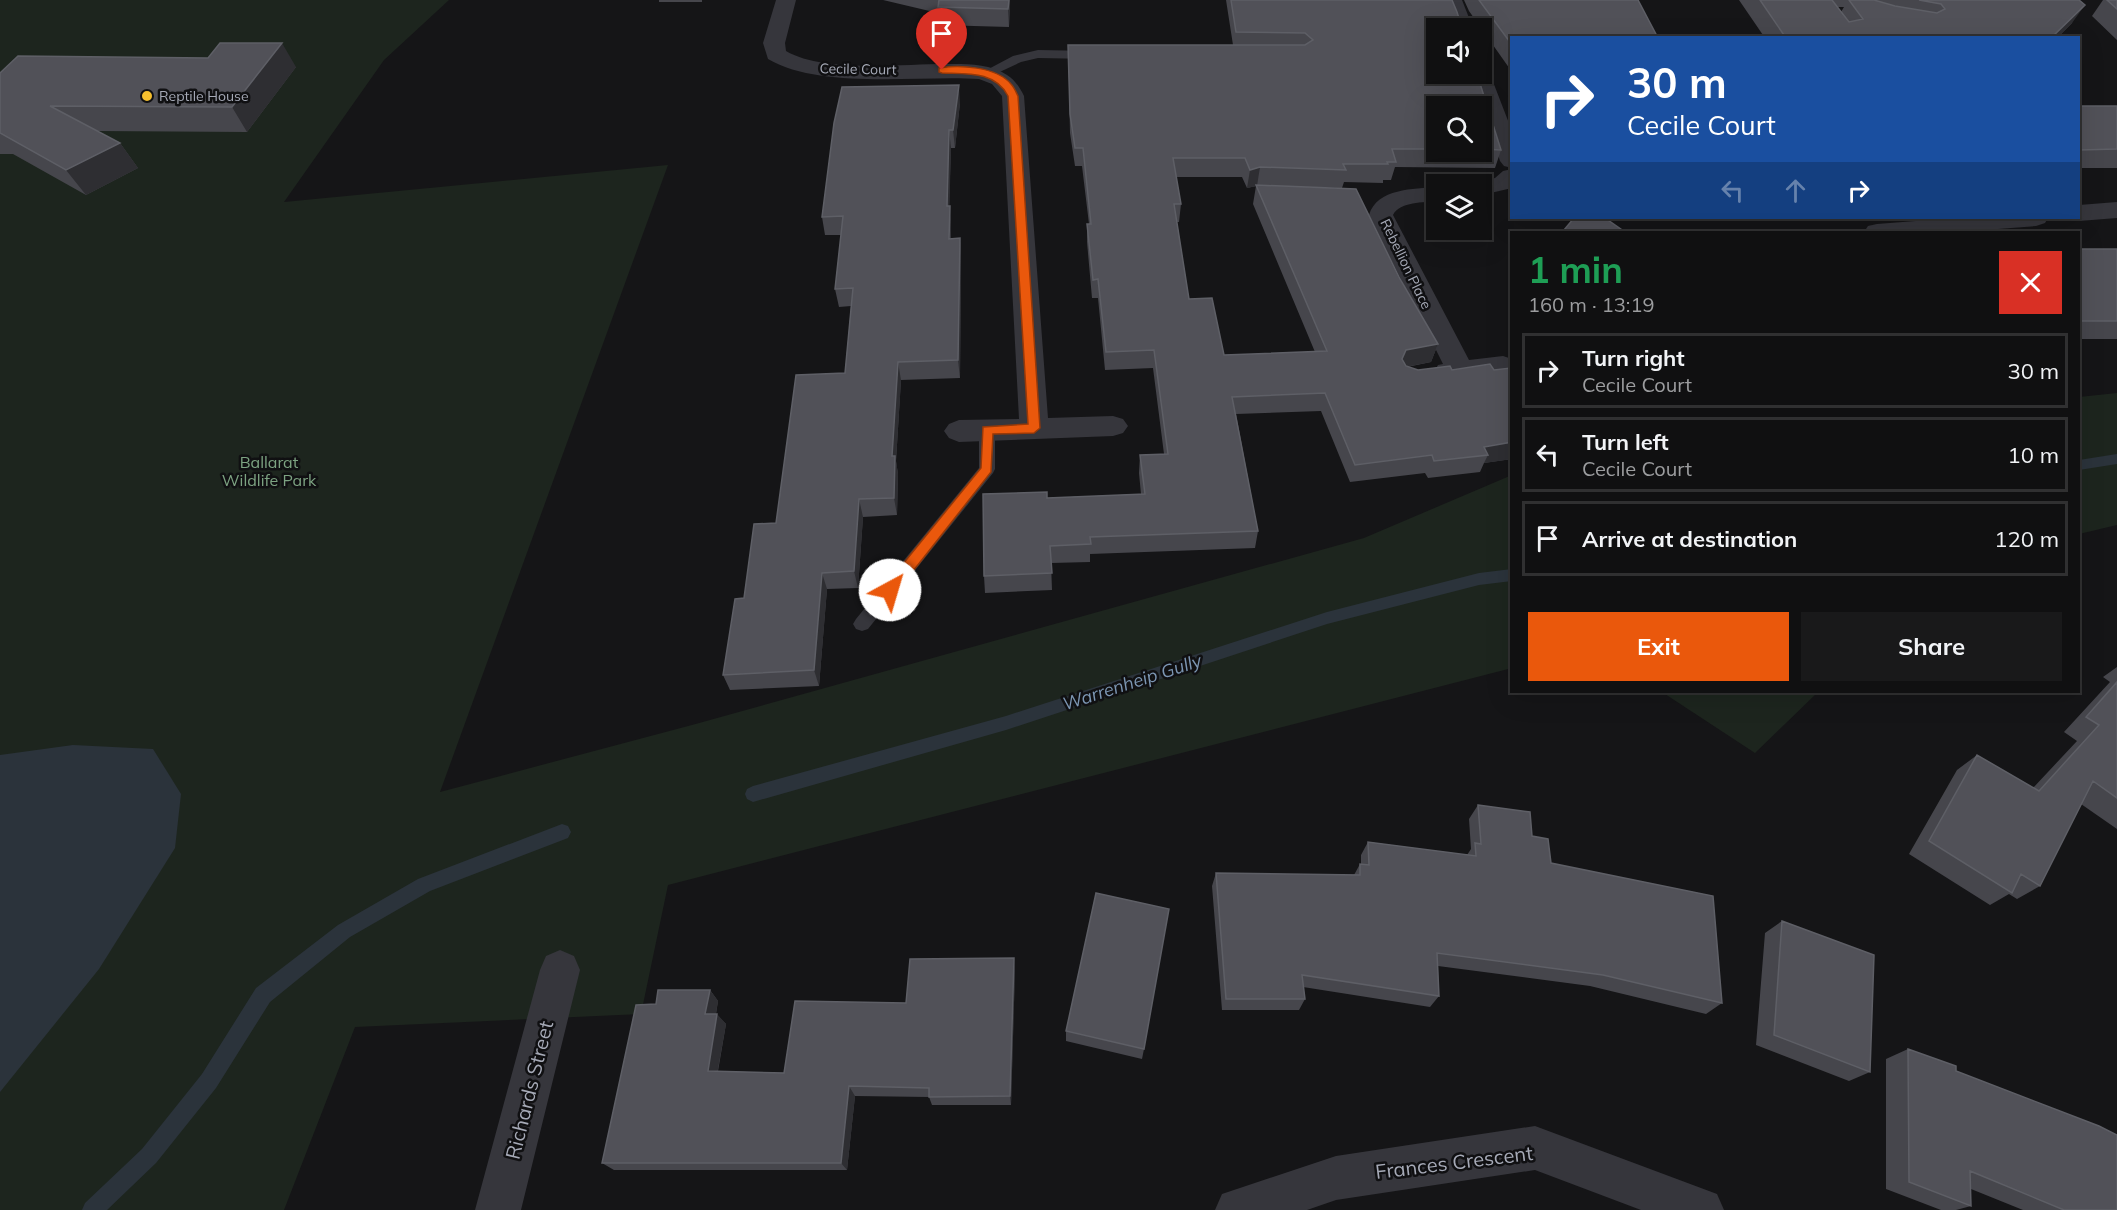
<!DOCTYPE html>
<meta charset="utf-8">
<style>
:root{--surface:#101011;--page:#19191a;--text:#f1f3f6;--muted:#9c9d9f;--line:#303031;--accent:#ea580c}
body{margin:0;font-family:Mulish,sans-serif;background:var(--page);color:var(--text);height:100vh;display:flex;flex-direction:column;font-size:22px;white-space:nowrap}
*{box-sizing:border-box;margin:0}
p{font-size:20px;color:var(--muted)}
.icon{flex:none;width:33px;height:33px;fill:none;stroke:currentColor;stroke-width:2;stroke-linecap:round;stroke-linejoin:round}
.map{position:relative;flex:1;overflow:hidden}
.drawer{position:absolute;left:1510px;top:231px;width:570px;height:462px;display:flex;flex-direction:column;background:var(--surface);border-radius:0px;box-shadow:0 6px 24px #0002,0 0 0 2px var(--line)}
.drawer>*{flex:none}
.banner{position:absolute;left:1510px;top:36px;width:570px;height:183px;border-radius:0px;box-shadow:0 6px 24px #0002,0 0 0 2px var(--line);background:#1a4fa0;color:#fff;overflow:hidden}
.buttons{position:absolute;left:1426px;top:18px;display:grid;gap:12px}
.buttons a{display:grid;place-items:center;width:66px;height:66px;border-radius:0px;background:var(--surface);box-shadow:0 6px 24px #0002,0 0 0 2px var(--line);font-size:30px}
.pin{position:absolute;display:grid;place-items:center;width:51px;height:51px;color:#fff;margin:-62px -26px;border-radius:50% 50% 50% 0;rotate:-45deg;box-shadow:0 0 6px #0007}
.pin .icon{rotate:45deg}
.me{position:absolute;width:66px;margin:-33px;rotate:39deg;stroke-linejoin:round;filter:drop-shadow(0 0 4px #0008)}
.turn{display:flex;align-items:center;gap:21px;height:126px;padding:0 18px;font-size:27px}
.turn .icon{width:78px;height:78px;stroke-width:2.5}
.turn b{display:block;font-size:42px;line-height:51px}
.lanes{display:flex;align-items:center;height:57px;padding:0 18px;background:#0003;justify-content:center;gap:30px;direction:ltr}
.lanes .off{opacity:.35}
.round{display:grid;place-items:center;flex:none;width:63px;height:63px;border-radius:0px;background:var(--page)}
.head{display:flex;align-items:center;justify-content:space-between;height:102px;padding:0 18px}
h1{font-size:36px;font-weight:700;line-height:45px;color:#1e9e55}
.cta{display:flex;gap:12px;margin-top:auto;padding:12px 18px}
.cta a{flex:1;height:69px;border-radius:0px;background:var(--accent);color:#fff;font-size:24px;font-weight:700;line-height:69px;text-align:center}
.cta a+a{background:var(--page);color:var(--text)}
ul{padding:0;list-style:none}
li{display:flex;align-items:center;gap:18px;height:75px;margin:0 12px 9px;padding:0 6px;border:3px solid var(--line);border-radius:0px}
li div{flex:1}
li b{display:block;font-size:22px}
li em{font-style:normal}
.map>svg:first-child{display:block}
.green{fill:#1d251e}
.water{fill:#2b333b}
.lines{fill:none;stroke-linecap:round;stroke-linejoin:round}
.stream{fill:#2b333b;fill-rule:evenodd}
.service{fill:#36363c;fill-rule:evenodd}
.minor{fill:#36363c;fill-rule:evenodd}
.wall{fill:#46464c;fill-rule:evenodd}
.shaded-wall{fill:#2e2e32}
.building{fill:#515158;stroke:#5e5f66;stroke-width:1.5}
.route{fill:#ea580c;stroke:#983908;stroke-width:1.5}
.poi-dot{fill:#f6bf2e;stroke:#101012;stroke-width:2}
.labels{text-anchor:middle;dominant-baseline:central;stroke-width:5;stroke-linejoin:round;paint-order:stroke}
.far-street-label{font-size:14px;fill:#a6aab7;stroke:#101012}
.far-poi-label{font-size:14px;fill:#a6aab7;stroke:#101012;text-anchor:start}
.park-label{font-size:16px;fill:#7da382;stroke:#101012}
.water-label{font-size:18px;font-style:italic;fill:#7c96b3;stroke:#101012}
.near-street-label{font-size:20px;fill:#a6aab7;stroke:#101012}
</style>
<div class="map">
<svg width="2117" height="1210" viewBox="0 0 2117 1210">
<rect width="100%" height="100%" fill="#151517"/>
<!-- green -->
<path class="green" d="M 0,0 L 449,0 L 384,60 L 284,202 L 668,165 L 440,792 L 692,725 L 1364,538 L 1512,475 L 1512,668 L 668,885 L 641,1014 L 355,1027 L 284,1210 L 0,1210 Z
M 2117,393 L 2117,525 L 2079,534 L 2079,397 Z
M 1662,692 L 1818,692 L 1755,753 Z"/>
<!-- water -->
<path class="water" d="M 73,745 L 153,749 L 181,794 L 175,848 L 99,969 L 0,1092 L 0,755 Z"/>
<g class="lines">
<!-- stream -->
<path class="stream" d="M 2117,454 L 2117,464 L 2079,470 L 2079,460 Z
M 1512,569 L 1512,581 L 1479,585 L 1327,624 L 1006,730 L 753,802 L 747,799 L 745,794 L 747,789 L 753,786 L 1006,716 L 1327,612 L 1479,573 Z
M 562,824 L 568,826 L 571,832 L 568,838 L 430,891 L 350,937 L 270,1002 L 216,1088 L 156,1163 L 107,1210 L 82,1210 L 85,1203 L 142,1149 L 202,1074 L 256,988 L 338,925 L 418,879 Z"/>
<!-- service -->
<path class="service" d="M 1038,50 L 1093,51 L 1099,55 L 1093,59 L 1038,58 L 1021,62 L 991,76 L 987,77 L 981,73 L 1013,56 Z
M 987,424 L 993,426 L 995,430 L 995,469 L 993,473 L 868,629 L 862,631 L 856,629 L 853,624 L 856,619 L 979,468 L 979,430 L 981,426 Z"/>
<!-- minor -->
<path class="minor" d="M 776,0 L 796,0 L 785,43 L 786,51 C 823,73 901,64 945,64 C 965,64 989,63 1007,75 C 1015,80 1020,88 1024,96 L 1048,418 L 1113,416 L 1123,419 L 1128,426 L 1123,433 L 1113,436 L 959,442 L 949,438 L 944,431 L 949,424 L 959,420 L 1019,419 L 1002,96 L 992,84 L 979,79 C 918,75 821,90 768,59 L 763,43 Z
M 1442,0 L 1462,0 L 1473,28 L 1453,28 Z
M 1482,68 L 1487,69 L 1490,74 L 1512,131 L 1512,168 L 1504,166 L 1500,161 L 1482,106 L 1480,106 L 1468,74 L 1482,74 Z
M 1512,169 L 1512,188 L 1482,195 L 1482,184 L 1472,184 L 1495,178 L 1503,171 Z
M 1437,187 L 1437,201 C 1424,203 1400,201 1393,215 L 1469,360 L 1503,356 L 1512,359 L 1512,373 L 1448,382 L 1438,379 L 1434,372 L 1438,365 L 1443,364 L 1369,215 C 1377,188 1414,189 1437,187 Z
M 2117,202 L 2117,218 L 2079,221 L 2070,218 L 2079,218 L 2079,205 Z
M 1954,218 L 2048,218 L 2045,223 L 2036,226 L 1959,232 L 1864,232 L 1868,226 L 1877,224 Z
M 560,950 L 574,956 L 580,970 L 521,1210 L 475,1210 L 540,970 L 546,956 Z
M 1535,1126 L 1717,1194 L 1724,1210 L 1641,1210 L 1535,1170 L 1336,1200 L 1307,1210 L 1215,1210 L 1222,1194 L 1336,1156 Z"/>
</g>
<!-- wall -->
<path class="wall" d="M 659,0 L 702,0 L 702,2 L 659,2 Z
M 883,0 L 1010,0 L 1009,27 L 939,25 L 938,13 Z
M 1226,0 L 1452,0 L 1501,150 L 1495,168 L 1395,167 L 1391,180 L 1383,180 L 1383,183 L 1344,182 L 1342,188 L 1299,187 L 1400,279 L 1438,344 L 1431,362 L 1407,367 L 1418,370 L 1512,370 L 1512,459 L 1484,463 L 1480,472 L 1428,478 L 1425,473 L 1350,482 L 1321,411 L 1236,414 L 1258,531 L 1255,548 L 1090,554 L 1090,562 L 1051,563 L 1052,590 L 985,593 L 984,576 L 1047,498 L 1141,494 L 1139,473 L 1140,455 L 1164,454 L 1153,368 L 1105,370 L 1098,298 L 1092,298 L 1087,242 L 1087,224 L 1089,224 L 1082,166 L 1075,166 L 1070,133 L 1068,45 L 1233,45 ZM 1437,106 L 1482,106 L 1482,152 L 1437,152 ZM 1176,177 L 1242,177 L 1247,188 L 1256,186 L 1253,204 L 1315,352 L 1224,355 L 1189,299 L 1177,222 L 1179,222 L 1181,204 Z
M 1464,0 L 1638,0 L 1512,38 L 1512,72 L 1469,11 Z
M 1739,0 L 2079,0 L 2072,23 L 2057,38 L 1765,38 ZM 1837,7 L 1844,7 L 1841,12 Z
M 2103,0 L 2117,0 L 2117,40 L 2092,16 Z
M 296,67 L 247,132 L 97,131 L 120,143 L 138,168 L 86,195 L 13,154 L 0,154 L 0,73 Z
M 960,103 L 955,148 L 951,148 L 949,206 L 951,224 L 951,239 L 960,238 L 961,256 L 960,378 L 901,380 L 896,461 L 898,474 L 897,515 L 863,517 L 858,588 L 827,589 L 819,686 L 730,690 L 723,675 L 744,598 L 776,523 L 845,373 L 851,306 L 839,307 L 835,289 L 841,235 L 825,235 L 822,217 Z
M 2079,106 L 2117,106 L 2117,168 L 2079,168 Z
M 2079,249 L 2117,249 L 2117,339 L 2079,339 Z
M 2117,667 L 2117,829 L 2081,804 L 2040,886 L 2017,899 L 2009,894 L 1990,905 L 1909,854 L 1957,770 L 1977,755 L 2033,788 L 2077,741 L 2064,732 L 2110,682 L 2103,677 Z
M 1478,805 L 1532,836 L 1551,863 L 1722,1003 L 1706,1014 L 1590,986 L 1438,966 L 1439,996 L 1430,1007 L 1303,987 L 1305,999 L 1299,1010 L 1222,1010 L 1212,886 L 1216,873 L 1354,875 L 1360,864 L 1361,864 L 1361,855 L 1368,842 L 1467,855 L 1471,849 L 1469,819 Z
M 1782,921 L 1870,1072 L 1849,1081 L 1756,1045 L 1765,933 Z
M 1015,970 L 1011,1105 L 932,1105 L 929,1097 L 855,1096 L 847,1170 L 614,1170 L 602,1163 L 656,1004 L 710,990 L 718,1001 L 716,1014 L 726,1024 L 718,1071 L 784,1073 L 906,1003 Z
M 1066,1031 L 1144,1049 L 1142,1059 L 1066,1041 Z
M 1908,1049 L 1956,1071 L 2117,1210 L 2023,1210 L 1971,1189 L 1971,1206 L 1956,1210 L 1941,1210 L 1886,1189 L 1886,1059 Z"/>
<!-- shaded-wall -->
<path class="shaded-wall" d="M 1009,0 L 1010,0 L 1009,27 L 1008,9 Z
M 2085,5 L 2072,23 L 2057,38 L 2051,38 Z
M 282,43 L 296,67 L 247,132 L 232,107 Z
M 959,85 L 960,103 L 955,148 L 953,130 Z
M 949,130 L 951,148 L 949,224 L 947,206 Z
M 120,143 L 138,168 L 86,195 L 66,170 Z
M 1260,167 L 1257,186 L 1247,188 L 1250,170 Z
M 950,206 L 951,224 L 950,257 L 949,239 Z
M 960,238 L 961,256 L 960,378 L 958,360 Z
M 1438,344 L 1431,362 L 1400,368 L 1402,359 L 1406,350 Z
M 898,362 L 901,380 L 896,461 L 898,474 L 897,515 L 894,498 L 892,456 Z
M 1512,442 L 1512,459 L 1484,463 L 1488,455 L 1484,447 Z
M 859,499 L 863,517 L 858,588 L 854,571 Z
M 822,573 L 827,589 L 819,686 L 814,670 Z
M 1014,958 L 1015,970 L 1011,1105 L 1010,1096 Z
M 710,990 L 718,1001 L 714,1025 L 705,1014 Z
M 717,1014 L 726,1024 L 716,1080 L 708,1071 Z
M 849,1086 L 855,1096 L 847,1170 L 841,1163 Z"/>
<!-- building -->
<path class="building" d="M 939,0 L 1009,0 L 1008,9 L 938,7 Z
M 1231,0 L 1452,0 L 1457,12 L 1462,28 L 1437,28 L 1437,74 L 1477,74 L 1501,150 L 1482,149 L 1482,106 L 1437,106 L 1437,149 L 1392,149 L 1396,162 L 1387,162 L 1388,164 L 1343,164 L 1346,170 L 1260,167 L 1250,170 L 1245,158 L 1173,158 L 1181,204 L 1174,204 L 1189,299 L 1212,298 L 1224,355 L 1327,351 L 1256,185 L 1356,189 L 1400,279 L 1438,344 L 1406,350 L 1402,359 L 1406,366 L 1418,370 L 1450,366 L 1452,370 L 1490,364 L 1494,370 L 1511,368 L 1512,370 L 1512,442 L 1484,447 L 1488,455 L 1434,461 L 1432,455 L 1355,465 L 1325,393 L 1232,397 L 1258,531 L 1090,537 L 1091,544 L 1050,546 L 1052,573 L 984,576 L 983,494 L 1047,492 L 1047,498 L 1145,494 L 1140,455 L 1168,454 L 1154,350 L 1106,352 L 1098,279 L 1093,280 L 1087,224 L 1091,224 L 1083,148 L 1075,148 L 1070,114 L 1068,45 L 1305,45 L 1313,40 L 1305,33 L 1236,32 Z
M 1479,0 L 1638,0 L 1658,38 L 1512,38 L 1512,45 Z
M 1760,0 L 1832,0 L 1849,22 L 1863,19 L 1849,0 L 1874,0 L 1895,6 L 1937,13 L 1945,9 L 1941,4 L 1919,0 L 2079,0 L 2085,5 L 2051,38 L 1786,38 Z
M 2107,0 L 2117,0 L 2117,9 Z
M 220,43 L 282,43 L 232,107 L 50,106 L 120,143 L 66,170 L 0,133 L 0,73 L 18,56 L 208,58 Z
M 959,85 L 953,130 L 949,130 L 947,206 L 950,206 L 949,239 L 960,238 L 958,360 L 898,362 L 892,456 L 895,456 L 894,498 L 859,499 L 854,571 L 822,573 L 814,670 L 723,675 L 735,599 L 744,598 L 754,524 L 776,523 L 796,375 L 845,373 L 853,288 L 835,289 L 843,216 L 822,217 L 834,123 L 842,87 Z
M 2079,106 L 2117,106 L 2117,149 L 2079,150 Z
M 1574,218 L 1605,218 L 1625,232 L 1568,232 L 1564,230 Z
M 2079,249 L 2117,249 L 2117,321 L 2079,321 Z
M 2117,682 L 2117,798 L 2093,781 L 2040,886 L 2021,874 L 2012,893 L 1929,841 L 1977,755 L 2039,791 L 2099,725 L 2086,717 Z
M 1478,805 L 1530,812 L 1532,836 L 1548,839 L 1551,863 L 1713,896 L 1722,1003 L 1603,975 L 1437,953 L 1439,996 L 1302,975 L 1305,999 L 1226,999 L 1216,873 L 1360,875 L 1360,864 L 1369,865 L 1368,842 L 1476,856 L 1475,843 L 1481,844 Z
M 1096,893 L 1169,909 L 1144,1049 L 1066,1031 Z
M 1782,921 L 1874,955 L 1870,1072 L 1774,1035 Z
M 1014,958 L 1010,1096 L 929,1097 L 929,1088 L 849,1086 L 841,1163 L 602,1163 L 636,1005 L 656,1004 L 658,990 L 710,990 L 705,1014 L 717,1014 L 708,1071 L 784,1073 L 795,1001 L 906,1003 L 910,959 Z
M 1908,1049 L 1956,1066 L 1956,1071 L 2099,1126 L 2117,1135 L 2117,1210 L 2064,1210 L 1970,1171 L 1971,1206 L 1909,1182 Z"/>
<!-- route -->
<path class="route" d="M 939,68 C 959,65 996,66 1011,84 C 1014,87 1016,92 1018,96 L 1040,428 L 1034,433 L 993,434 L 991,472 L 895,594 L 890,595 L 883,590 L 885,586 L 981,468 L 983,427 L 1028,424 L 1008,96 C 995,71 967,74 942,73 L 939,72 Z"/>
<!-- markers -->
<circle class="poi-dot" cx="147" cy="96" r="6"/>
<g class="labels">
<!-- far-street labels -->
<g class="far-street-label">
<text transform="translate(858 69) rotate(1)">Cecile Court</text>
<text transform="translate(1406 264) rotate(64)">Rebellion Place</text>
</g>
<!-- far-poi labels -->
<g class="far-poi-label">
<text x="159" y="96">Reptile House</text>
</g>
<!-- park labels -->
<g class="park-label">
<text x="269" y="462">Ballarat<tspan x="269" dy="18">Wildlife Park</tspan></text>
</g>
<!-- water labels -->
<g class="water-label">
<text transform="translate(1132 682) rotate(-18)">Warrenheip Gully</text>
</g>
<!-- near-street labels -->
<g class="near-street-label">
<text transform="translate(529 1090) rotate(-76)">Richards Street</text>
<text transform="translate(1454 1162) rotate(-7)">Frances Crescent</text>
</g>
</g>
</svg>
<div class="buttons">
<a><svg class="icon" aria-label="sound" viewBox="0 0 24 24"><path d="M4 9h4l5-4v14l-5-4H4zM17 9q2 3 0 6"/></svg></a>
<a><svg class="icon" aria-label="search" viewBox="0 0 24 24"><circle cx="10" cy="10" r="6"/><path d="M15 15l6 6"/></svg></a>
<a><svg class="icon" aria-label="layers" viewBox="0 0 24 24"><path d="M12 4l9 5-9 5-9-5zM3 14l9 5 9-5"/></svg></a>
</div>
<div class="pin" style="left:942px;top:70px;background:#d93025"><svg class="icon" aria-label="arrive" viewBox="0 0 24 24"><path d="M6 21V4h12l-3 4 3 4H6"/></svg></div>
<svg class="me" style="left:890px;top:590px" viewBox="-20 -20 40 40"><circle r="19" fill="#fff"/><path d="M0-13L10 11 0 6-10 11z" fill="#ea580c"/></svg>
<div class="banner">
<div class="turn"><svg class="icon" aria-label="right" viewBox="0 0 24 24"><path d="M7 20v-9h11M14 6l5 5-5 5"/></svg><div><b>30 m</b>Cecile Court</div></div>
<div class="lanes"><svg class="icon off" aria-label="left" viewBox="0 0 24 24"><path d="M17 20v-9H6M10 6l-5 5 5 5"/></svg><svg class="icon off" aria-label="ahead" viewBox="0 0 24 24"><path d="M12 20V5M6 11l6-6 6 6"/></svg><svg class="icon" aria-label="right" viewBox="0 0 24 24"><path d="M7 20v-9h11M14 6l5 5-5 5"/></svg></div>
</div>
<section class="drawer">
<div class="head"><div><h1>1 min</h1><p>160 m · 13:19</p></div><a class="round" style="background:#d93025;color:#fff"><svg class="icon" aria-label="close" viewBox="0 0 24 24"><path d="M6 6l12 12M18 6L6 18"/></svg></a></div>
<ul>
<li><svg class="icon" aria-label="right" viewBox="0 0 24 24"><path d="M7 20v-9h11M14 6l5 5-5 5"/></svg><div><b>Turn right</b><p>Cecile Court</p></div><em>30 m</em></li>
<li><svg class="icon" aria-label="left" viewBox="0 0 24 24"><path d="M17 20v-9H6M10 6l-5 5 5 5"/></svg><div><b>Turn left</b><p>Cecile Court</p></div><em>10 m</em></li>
<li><svg class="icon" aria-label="arrive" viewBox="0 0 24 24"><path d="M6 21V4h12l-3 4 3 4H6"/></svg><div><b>Arrive at destination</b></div><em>120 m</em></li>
</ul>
<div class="cta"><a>Exit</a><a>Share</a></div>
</section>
</div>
